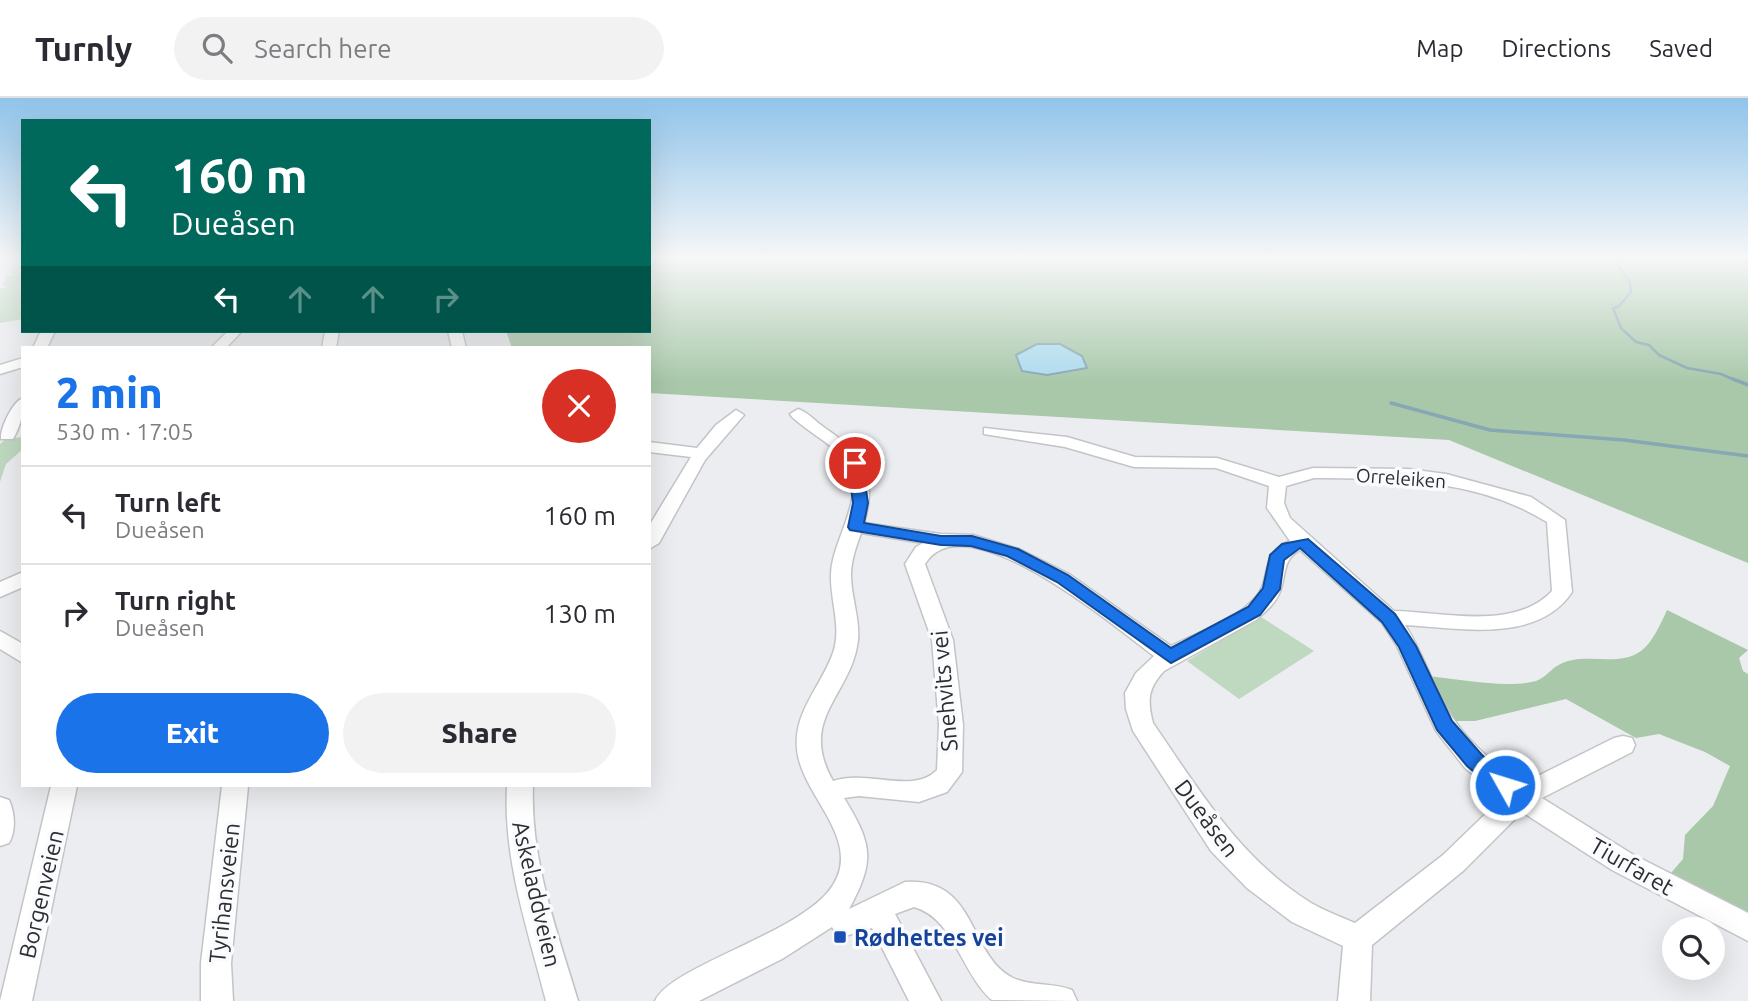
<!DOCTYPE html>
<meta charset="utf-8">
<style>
:root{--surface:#fff;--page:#f2f2f3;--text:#2b2b33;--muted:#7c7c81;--line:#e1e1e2;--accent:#1a73e8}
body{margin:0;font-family:Ubuntu,sans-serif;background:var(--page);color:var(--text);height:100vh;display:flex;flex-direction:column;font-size:26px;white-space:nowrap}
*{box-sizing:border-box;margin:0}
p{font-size:23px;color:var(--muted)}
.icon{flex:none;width:38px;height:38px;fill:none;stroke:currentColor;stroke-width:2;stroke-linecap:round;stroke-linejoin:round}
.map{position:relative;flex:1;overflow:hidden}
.details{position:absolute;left:21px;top:248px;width:630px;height:441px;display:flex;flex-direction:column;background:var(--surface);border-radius:0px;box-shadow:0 7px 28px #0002}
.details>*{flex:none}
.top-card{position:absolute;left:21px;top:21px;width:630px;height:214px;border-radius:0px;box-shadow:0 7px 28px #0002;background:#00695c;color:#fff;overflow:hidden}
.buttons{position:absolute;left:1662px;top:819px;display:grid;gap:14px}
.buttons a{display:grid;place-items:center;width:63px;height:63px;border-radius:50%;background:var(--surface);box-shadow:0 7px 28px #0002;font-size:35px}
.pin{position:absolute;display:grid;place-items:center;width:60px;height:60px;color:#fff;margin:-30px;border:4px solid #fff;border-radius:50%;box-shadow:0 2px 7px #0007}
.me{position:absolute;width:77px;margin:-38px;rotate:309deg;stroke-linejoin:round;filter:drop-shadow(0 0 5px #0008)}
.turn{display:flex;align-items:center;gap:24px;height:147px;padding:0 35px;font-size:32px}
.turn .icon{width:91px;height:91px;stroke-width:2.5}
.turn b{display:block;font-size:49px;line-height:60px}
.lanes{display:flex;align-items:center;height:66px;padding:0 35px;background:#0003;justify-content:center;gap:35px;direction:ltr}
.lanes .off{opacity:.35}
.round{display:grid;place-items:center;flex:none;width:74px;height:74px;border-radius:37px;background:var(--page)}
.head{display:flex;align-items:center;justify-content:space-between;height:119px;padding:0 35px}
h1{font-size:42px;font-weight:800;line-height:52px;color:var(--accent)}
.action{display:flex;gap:14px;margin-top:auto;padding:14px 35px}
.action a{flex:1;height:80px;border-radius:42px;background:var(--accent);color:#fff;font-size:28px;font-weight:800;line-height:80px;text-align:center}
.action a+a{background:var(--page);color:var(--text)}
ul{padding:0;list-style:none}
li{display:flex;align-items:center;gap:21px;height:98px;padding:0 35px;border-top:2px solid var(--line)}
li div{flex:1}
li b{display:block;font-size:26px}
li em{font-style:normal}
header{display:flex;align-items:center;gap:42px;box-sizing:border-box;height:98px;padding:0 35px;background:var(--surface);border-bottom:2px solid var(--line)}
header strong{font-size:33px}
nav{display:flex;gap:38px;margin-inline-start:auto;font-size:24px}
.search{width:490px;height:63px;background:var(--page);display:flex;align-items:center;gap:18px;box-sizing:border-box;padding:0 24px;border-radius:38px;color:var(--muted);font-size:26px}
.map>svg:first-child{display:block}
.green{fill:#bed9bf}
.forest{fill:#a8c8a9}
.water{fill:#addbee;stroke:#87a7b4;stroke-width:2}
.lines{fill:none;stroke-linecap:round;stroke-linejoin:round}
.stream-far1{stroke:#87a7b4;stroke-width:2.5}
.stream{stroke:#87a7b4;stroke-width:3.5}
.minor-casing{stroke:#c3c4c7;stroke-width:3}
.minor{fill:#fff;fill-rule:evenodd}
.route{fill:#1a73e8;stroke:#114b97;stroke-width:2}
.transit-dot{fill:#1a4fb4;stroke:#f9fbfe;stroke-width:2.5}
.labels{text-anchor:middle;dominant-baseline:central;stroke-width:7;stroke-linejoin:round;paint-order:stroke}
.street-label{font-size:19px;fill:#2d2d2e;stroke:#f9fbfe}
.near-street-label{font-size:23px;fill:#2d2d2e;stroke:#f9fbfe}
.near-transit-label{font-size:23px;font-weight:bold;fill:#164399;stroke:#f9fbfe;text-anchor:start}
</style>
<header>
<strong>Turnly</strong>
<div class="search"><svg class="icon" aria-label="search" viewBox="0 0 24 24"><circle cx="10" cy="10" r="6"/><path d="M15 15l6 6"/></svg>Search here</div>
<nav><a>Map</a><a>Directions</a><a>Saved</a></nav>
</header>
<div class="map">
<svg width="1748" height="903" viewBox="0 0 1748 903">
<rect width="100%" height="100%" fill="#ecedf0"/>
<!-- green -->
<path class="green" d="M 12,167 L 23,167 L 23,221 L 0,225 L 0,190 L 7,190 L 3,187 L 6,177 L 16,177 L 9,174 Z
M 23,339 L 23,351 L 6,366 L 0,384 L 0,346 L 6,341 Z
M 1261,519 L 1314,553 L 1239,601 L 1187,563 Z"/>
<!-- forest -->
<path class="forest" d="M 649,159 L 1748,159 L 1748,465 L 1449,342 L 649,295 L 649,250 L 512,250 L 506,233 L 649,233 Z
M 1667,512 L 1748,552 L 1739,560 L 1743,573 L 1748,576 L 1748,824 L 1665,782 L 1683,761 L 1685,737 L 1713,708 L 1730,668 L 1705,654 L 1659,636 L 1636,640 L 1566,601 L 1475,623 L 1448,623 L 1428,578 C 1458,581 1508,591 1536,583 C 1550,578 1551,566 1573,562 C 1595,558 1622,567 1641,553 C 1653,544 1661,525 1667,512 Z"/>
<!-- water -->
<path class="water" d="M 1037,246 L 1060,246 L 1082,258 L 1087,270 L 1047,277 L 1022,273 L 1016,257 Z"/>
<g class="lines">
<!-- stream-far1 -->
<path class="stream-far1" d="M 1612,159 L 1630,184 L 1631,194 L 1618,209 L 1613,210 L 1621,230 L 1636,244 L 1649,247 L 1659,257 L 1687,270 L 1721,276 L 1737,283"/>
<!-- stream -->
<path class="stream" d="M 1733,281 L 1748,287
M 1391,305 L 1490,332 L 1624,342 L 1748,358"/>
<!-- minor casing -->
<g class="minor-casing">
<path id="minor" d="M 41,233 L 55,233 L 47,250 L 33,250 Z
M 228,233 L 242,233 L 226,250 L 211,250 Z
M 325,233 L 339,233 L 336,250 L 322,250 Z
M 448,233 L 462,233 L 466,250 L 452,250 Z
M 23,260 L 23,269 L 0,276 L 0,267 Z
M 23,300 C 23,317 21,327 13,341 L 1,341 C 0,331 12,304 23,300 Z
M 798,311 C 808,314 816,324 825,330 C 863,356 878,377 864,425 L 941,436 L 973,437 L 1019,451 L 1069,476 L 1171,548 C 1198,534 1235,523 1255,500 C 1273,481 1258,456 1290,443 L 1267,410 L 1269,388 L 1216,370 L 1134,369 L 1065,349 L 984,336 L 984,330 L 1067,339 L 1135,359 L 1217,360 L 1279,379 L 1313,370 L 1408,371 L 1446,376 L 1531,399 L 1565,422 L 1572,494 C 1538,546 1458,530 1405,527 C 1425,557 1434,595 1455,623 C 1473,649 1497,667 1522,686 L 1614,640 L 1623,638 L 1632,640 L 1635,647 L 1632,654 L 1542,700 L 1632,756 L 1748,815 L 1748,843 L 1612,772 L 1522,714 L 1463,773 L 1372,847 L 1370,903 L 1338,903 L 1343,848 L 1292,824 L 1247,790 L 1211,753 L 1133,633 L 1126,611 L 1125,595 L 1136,575 L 1154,558 C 1116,530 964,401 925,466 L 953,542 L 963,627 L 962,674 L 947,694 L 919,704 L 859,698 L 844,700 C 873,747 875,763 849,811 L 905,784 C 978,779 967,857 1013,880 C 1029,888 1054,885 1072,892 L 1077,903 L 992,902 C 961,875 954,820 914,809 L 895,816 L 941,903 L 909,903 L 872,830 L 845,838 L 835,834 L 832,829 L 782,861 L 699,903 L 655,903 C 670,869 791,838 828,794 C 867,747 807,703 798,658 C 790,617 820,591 833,555 C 842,529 830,503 831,476 C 832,439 872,394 842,359 C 828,343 808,334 792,319 L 790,316 ZM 1314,380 C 1395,381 1476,380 1547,424 L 1552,493 C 1515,533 1443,514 1394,513 L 1290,420 L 1284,405 L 1286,388 ZM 861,435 L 923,445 L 916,449 L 905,466 L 932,542 L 939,627 L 937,672 C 913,697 868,671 833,683 C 797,620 852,597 858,542 C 860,520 851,499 851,477 C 851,463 856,449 861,435 ZM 1300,452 L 1382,525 L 1397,548 L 1436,633 L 1465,670 L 1502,700 L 1443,757 L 1355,825 C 1341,819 1325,813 1311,805 C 1240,761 1199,692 1153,625 C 1147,602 1148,590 1164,573 L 1256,522 C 1265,514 1274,507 1279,496 C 1287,479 1281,462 1300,452 Z
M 736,312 L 744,317 L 705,362 L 659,445 L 649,451 L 649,428 L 691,359 L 649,354 L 649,344 L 697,350 L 716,327 Z
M 23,474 L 23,489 L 0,499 L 0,484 Z
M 0,533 L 23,546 L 23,565 L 0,551 Z
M 51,688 L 77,688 L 32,903 L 0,903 Z
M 222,688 L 248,688 L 231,865 L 233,903 L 201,903 L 201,865 Z
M 507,688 L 533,688 C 530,762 557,832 578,903 L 546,903 C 528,832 503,762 507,688 Z
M 0,699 L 9,702 C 15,715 16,733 9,745 L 0,748 Z"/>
</g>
<!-- minor -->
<use href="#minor" class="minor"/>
</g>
<!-- sky -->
<linearGradient id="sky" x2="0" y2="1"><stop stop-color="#90c4ea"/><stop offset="0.56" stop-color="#f6f7f8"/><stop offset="1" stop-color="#f6f7f8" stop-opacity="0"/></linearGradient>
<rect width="1748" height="285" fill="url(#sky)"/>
<!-- route -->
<path class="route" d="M 855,361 L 862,365 L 868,405 L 864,425 L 941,438 L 972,438 L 1018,451 L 1068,477 L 1171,550 L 1248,509 L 1263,490 L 1270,457 L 1282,446 L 1308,441 L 1395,516 L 1416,548 L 1452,623 L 1482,657 L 1515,687 L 1512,693 L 1505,695 L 1497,693 L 1467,668 L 1437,632 L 1399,549 L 1382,524 L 1300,450 L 1284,462 L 1280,491 L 1260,517 L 1171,565 L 1057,484 L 1007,458 L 971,448 L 941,447 L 850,432 L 848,429 L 853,405 L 848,365 Z"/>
<!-- markers -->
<rect class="transit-dot" x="833" y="832" width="14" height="14" rx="3.5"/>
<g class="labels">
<!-- street labels -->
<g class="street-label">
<text transform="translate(1401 380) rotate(4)">Orreleiken</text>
</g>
<!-- near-street labels -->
<g class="near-street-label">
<text transform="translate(944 593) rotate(-95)">Snehvits vei</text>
<text transform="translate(1207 720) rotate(53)">Dueåsen</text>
<text transform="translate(1632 768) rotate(30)">Tiurfaret</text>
<text transform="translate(224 795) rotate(-84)">Tyrihansveien</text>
<text transform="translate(41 796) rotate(-77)">Borgenveien</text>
<text transform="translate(537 796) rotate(77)">Askeladdveien</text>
</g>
<!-- near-transit labels -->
<g class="near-transit-label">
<text x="854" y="839">Rødhettes vei</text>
</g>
</g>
</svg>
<div class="buttons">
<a><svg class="icon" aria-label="search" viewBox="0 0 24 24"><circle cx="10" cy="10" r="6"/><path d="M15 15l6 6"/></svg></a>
</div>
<div class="pin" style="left:855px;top:365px;background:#d93025"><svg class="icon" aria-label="arrive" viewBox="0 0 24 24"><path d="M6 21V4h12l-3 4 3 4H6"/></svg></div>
<svg class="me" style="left:1505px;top:687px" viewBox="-20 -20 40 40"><circle r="17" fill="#1a73e8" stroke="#fff" stroke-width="3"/><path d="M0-11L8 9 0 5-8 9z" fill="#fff"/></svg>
<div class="top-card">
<div class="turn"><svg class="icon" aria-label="left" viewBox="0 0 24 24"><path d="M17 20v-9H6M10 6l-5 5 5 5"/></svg><div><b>160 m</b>Dueåsen</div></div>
<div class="lanes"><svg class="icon" aria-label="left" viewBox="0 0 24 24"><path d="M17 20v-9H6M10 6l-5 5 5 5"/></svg><svg class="icon off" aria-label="ahead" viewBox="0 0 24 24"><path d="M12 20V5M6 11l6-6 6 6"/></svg><svg class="icon off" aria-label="ahead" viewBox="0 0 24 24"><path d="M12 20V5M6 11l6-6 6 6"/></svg><svg class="icon off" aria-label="right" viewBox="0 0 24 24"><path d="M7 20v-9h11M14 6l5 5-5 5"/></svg></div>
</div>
<section class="details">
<div class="head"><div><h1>2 min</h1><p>530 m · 17:05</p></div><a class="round" style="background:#d93025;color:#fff"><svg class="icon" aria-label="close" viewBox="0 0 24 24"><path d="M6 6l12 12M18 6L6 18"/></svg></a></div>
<ul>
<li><svg class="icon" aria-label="left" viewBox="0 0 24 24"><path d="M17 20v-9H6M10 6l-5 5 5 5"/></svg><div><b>Turn left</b><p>Dueåsen</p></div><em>160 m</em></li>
<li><svg class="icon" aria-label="right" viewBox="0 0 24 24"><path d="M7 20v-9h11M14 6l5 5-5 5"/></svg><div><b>Turn right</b><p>Dueåsen</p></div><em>130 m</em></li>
</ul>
<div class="action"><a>Exit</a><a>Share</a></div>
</section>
</div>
